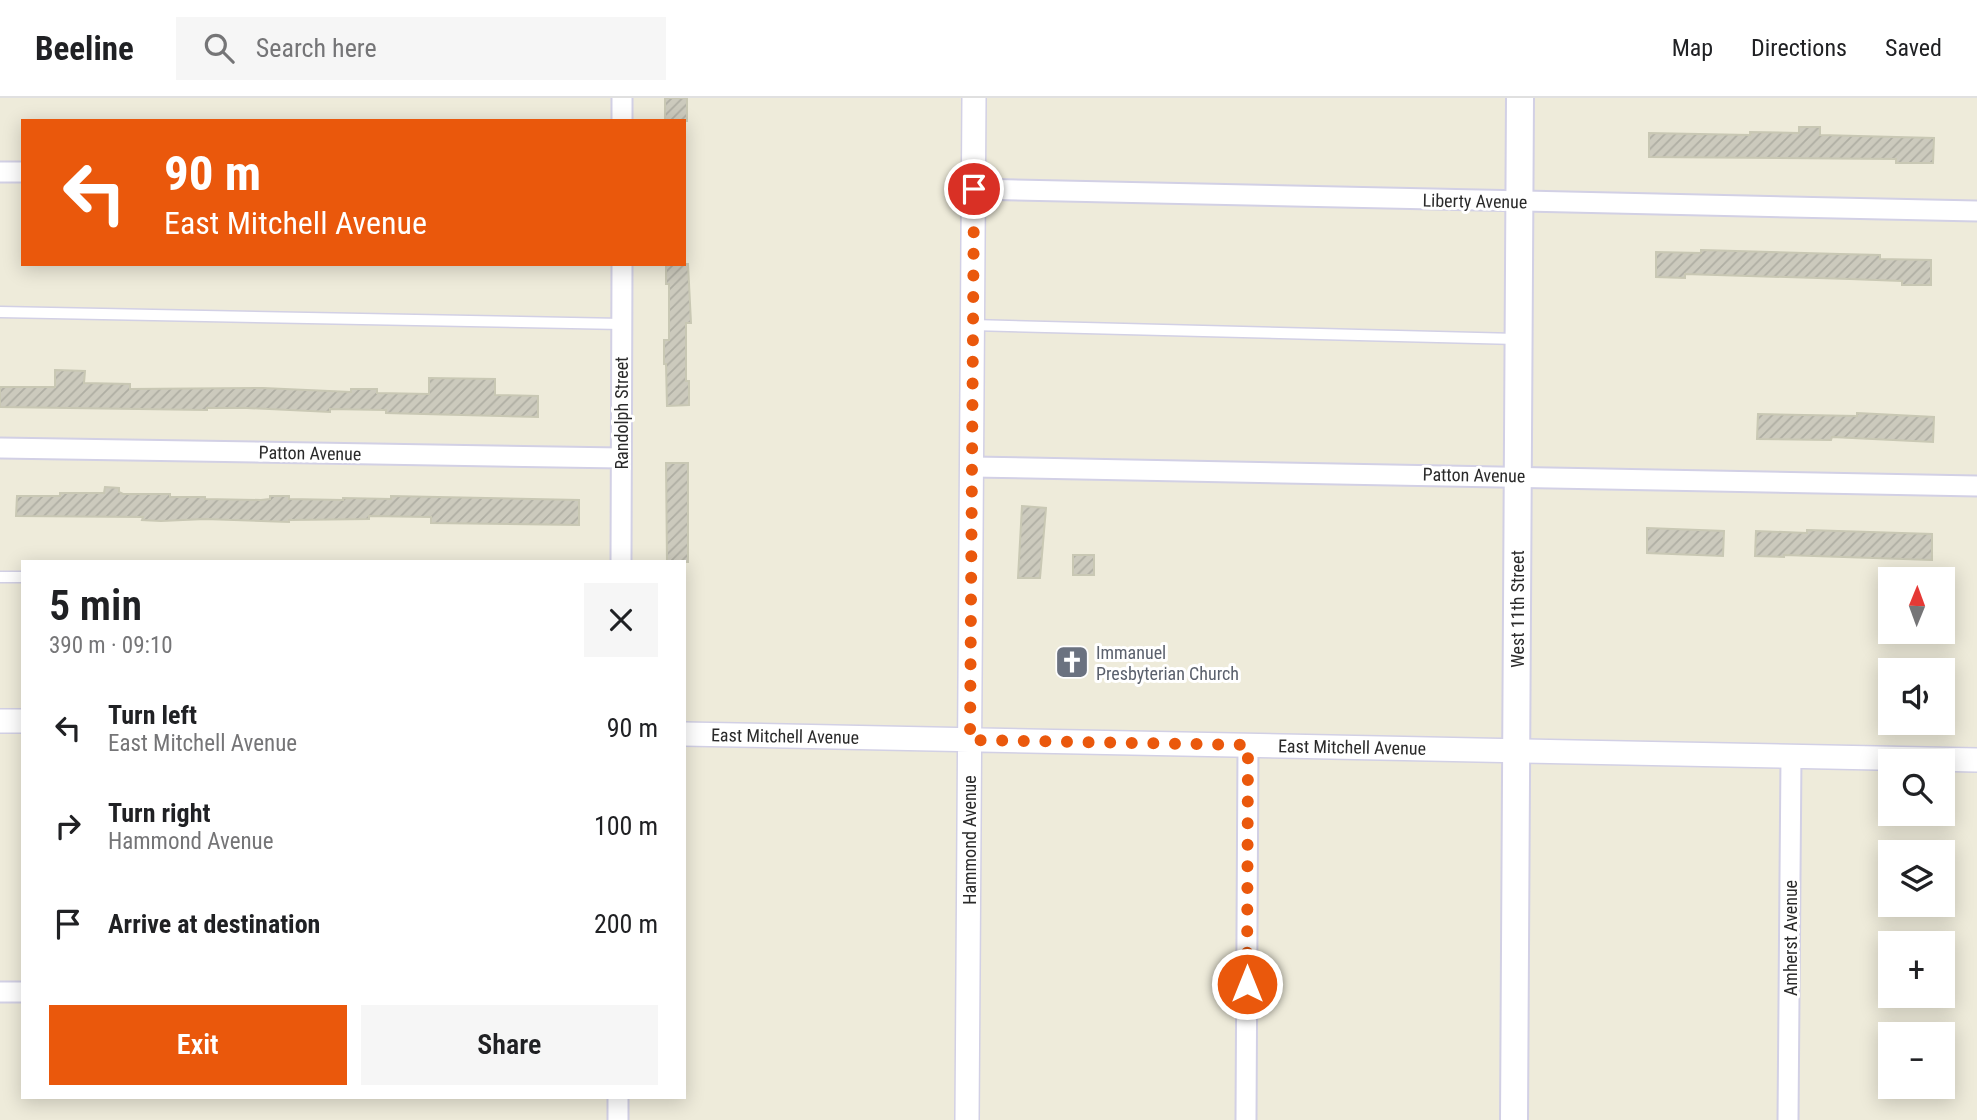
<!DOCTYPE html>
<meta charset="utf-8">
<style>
:root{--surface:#fff;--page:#f6f6f6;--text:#202124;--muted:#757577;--line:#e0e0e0;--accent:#ea580c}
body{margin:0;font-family:"Roboto Condensed",sans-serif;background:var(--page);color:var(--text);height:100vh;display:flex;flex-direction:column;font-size:26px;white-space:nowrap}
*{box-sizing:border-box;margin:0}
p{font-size:23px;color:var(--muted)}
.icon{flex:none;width:38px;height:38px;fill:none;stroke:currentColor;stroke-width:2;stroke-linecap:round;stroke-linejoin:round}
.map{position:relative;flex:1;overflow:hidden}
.sheet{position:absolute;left:21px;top:462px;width:665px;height:539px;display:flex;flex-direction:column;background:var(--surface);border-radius:0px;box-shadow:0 4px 18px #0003}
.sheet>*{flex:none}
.banner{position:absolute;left:21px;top:21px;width:665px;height:147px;border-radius:0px;box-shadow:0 4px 18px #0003;background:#ea580c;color:#fff;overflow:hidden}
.needle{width:46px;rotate:1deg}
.buttons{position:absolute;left:1878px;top:469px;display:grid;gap:14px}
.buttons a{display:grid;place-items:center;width:77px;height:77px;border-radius:0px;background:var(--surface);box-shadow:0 4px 18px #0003;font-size:35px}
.pin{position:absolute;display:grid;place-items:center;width:60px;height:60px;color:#fff;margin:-30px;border:4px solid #fff;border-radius:50%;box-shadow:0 2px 7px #0007}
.me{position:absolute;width:77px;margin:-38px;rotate:0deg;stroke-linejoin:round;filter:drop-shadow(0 0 5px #0008)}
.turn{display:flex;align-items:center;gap:24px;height:147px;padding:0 28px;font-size:32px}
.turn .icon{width:91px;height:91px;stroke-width:2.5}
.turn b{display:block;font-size:49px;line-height:60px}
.round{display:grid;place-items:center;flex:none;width:74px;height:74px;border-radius:0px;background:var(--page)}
.head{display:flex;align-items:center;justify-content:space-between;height:119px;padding:0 28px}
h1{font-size:42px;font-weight:600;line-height:52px}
.cta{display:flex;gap:14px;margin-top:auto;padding:14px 28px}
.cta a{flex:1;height:80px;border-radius:0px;background:var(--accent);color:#fff;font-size:28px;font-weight:600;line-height:80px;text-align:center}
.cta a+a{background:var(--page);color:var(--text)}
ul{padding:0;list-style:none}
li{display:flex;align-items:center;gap:21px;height:98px;padding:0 28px}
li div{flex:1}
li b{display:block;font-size:26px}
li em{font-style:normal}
header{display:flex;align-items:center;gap:42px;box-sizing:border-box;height:98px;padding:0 35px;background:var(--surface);border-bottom:2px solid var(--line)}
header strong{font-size:33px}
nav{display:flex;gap:38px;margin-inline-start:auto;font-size:24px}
.search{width:490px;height:63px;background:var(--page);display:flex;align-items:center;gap:18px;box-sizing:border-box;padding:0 24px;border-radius:0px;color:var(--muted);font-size:26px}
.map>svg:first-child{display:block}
.building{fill:url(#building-hatch);stroke:#c9c8b4;stroke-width:2}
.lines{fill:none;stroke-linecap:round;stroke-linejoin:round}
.service-casing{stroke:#d2d0e5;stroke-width:13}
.minor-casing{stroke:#d2d0e5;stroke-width:23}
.tertiary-casing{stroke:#d2d0e5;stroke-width:26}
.secondary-casing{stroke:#d2d0e5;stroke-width:30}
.service{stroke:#fff;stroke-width:10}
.minor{stroke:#fff;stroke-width:19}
.tertiary{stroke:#fff;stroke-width:23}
.secondary{stroke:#fff;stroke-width:26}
.route{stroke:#ea580c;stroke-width:12;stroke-dasharray:0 21.6}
.labels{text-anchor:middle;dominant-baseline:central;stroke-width:6;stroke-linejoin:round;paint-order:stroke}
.street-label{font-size:18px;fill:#2a2a2a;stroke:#fff}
.worship-label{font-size:18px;fill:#5b616d;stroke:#fff;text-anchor:start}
</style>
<header>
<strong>Beeline</strong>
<div class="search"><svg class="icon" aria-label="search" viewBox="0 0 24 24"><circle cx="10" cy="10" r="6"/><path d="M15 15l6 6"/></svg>Search here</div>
<nav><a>Map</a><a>Directions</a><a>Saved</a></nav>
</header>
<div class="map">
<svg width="1977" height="1022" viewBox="0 0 1977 1022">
<defs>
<pattern id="building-hatch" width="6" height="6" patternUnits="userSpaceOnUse" patternTransform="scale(1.75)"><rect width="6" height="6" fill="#cccabd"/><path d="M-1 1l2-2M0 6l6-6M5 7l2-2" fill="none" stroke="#afaea3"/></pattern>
</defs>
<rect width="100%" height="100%" fill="#eeebda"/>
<!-- building -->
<path class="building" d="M 665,0 L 687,0 L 687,23 L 665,23 Z
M 1799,29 L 1820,29 L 1820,37 L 1934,40 L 1933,65 L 1896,65 L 1896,61 L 1649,59 L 1649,35 L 1750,37 L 1750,34 L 1799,35 Z
M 1701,152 L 1840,156 L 1880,157 L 1880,161 L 1931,162 L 1931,187 L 1902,187 L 1902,183 L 1850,181 L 1685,176 L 1685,180 L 1656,179 L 1656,154 L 1701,155 Z
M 666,166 L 688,166 L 691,225 L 686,225 L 686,283 L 689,283 L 689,307 L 667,308 L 666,266 L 664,266 L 664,242 L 669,242 L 669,186 L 666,186 Z
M 55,272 L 85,273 L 84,285 L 130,286 L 130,291 L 263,290 L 351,294 L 351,291 L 377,291 L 377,295 L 429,296 L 429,280 L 495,281 L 495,297 L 538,298 L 538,319 L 386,315 L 386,312 L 330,311 L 330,314 L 247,310 L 207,310 L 207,312 L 0,309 L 0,289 L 55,289 Z
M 1857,315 L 1934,319 L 1933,344 L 1832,339 L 1831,342 L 1757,341 L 1758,316 L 1857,318 Z
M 666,365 L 688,365 L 688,464 L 667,464 Z
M 105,389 L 119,390 L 119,394 L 123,396 L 170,396 L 170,399 L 205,399 L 205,401 L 261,402 L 270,401 L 270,398 L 289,398 L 289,401 L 343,402 L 343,400 L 391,401 L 391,398 L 579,402 L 579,427 L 431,425 L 431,419 L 369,418 L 369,421 L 289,422 L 289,424 L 205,421 L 161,423 L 142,422 L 143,419 L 16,418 L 17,398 L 60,398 L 60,395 L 104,395 Z
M 1022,408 L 1046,410 L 1040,480 L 1018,480 Z
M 1647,430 L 1724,433 L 1723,458 L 1647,455 Z
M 1807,432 L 1932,436 L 1932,462 L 1784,457 L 1784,459 L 1755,458 L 1756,433 L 1807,435 Z
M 1073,457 L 1094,457 L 1094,477 L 1073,477 Z"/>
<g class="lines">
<!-- service casing -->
<g class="service-casing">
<path id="service" d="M 0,214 L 622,226
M 972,227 L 1517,241
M 0,479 L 23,479"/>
</g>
<!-- minor casing -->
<g class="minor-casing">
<path id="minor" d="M 622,23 L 622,0
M 0,74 L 23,74
M 974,91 L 1977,113
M 0,350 L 621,360
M 972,369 L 1977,388
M 621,464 L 622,166
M 0,894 L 23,894
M 618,1022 L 618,999
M 1246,1022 L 1248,647
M 1788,1022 L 1791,658"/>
</g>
<!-- tertiary casing -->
<g class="tertiary-casing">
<path id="tertiary" d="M 0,623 L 23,623
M 684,636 L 1977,662
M 967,1022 L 974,0"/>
</g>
<!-- secondary casing -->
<g class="secondary-casing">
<path id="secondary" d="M 1514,1022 L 1520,0"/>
</g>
<!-- service -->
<use href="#service" class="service"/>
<!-- minor -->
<use href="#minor" class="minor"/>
<!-- tertiary -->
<use href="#tertiary" class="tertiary"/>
<!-- secondary -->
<use href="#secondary" class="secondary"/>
</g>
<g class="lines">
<!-- route -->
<path class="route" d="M 974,91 L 970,642 L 1248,647 L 1247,886"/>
</g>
<!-- icons -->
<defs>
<g id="church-square" transform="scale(1.75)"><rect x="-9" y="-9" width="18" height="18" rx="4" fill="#6b7280" stroke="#fff"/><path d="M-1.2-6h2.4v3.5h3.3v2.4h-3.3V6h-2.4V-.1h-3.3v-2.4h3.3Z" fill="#fff"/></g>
</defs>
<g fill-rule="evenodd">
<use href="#church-square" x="1072" y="564"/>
</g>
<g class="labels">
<!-- street labels -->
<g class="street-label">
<text transform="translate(1475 103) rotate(1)">Liberty Avenue</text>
<text transform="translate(621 315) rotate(-90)">Randolph Street</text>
<text transform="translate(310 355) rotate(1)">Patton Avenue</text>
<text transform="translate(1474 377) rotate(1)">Patton Avenue</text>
<text transform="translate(1517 511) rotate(-90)">West 11th Street</text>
<text transform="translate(785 638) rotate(1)">East Mitchell Avenue</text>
<text transform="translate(1352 649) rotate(1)">East Mitchell Avenue</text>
<text transform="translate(969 742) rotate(-90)">Hammond Avenue</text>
<text transform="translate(1790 840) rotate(-90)">Amherst Avenue</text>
</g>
<!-- worship labels -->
<g class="worship-label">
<text x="1096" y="554">Immanuel<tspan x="1096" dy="21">Presbyterian Church</tspan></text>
</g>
</g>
</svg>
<div class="buttons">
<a><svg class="needle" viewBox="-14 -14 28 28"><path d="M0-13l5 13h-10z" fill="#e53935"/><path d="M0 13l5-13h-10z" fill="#757577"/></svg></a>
<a><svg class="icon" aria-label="sound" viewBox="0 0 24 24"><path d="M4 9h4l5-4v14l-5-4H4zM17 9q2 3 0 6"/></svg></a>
<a><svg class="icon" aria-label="search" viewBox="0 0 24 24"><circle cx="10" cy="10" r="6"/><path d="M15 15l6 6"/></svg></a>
<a><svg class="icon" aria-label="layers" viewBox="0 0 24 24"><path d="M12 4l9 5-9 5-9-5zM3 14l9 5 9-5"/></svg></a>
<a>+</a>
<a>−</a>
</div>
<div class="pin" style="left:974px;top:91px;background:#d93025"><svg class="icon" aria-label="arrive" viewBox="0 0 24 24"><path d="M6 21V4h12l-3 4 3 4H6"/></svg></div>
<svg class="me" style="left:1247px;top:886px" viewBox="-20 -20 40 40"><circle r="17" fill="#ea580c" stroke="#fff" stroke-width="3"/><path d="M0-11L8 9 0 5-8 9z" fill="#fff"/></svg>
<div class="banner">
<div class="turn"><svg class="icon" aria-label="left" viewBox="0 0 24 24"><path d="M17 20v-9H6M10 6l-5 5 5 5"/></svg><div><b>90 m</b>East Mitchell Avenue</div></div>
</div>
<section class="sheet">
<div class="head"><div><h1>5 min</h1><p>390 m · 09:10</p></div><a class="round"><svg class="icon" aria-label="close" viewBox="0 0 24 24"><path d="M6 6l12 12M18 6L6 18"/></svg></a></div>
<ul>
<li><svg class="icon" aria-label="left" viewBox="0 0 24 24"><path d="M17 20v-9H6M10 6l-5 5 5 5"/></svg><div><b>Turn left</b><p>East Mitchell Avenue</p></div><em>90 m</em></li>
<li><svg class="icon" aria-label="right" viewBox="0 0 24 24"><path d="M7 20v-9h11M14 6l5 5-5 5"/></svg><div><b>Turn right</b><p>Hammond Avenue</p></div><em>100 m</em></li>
<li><svg class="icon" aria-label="arrive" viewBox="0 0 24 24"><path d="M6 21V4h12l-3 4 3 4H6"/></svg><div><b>Arrive at destination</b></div><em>200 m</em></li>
</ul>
<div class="cta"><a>Exit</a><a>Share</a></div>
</section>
</div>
